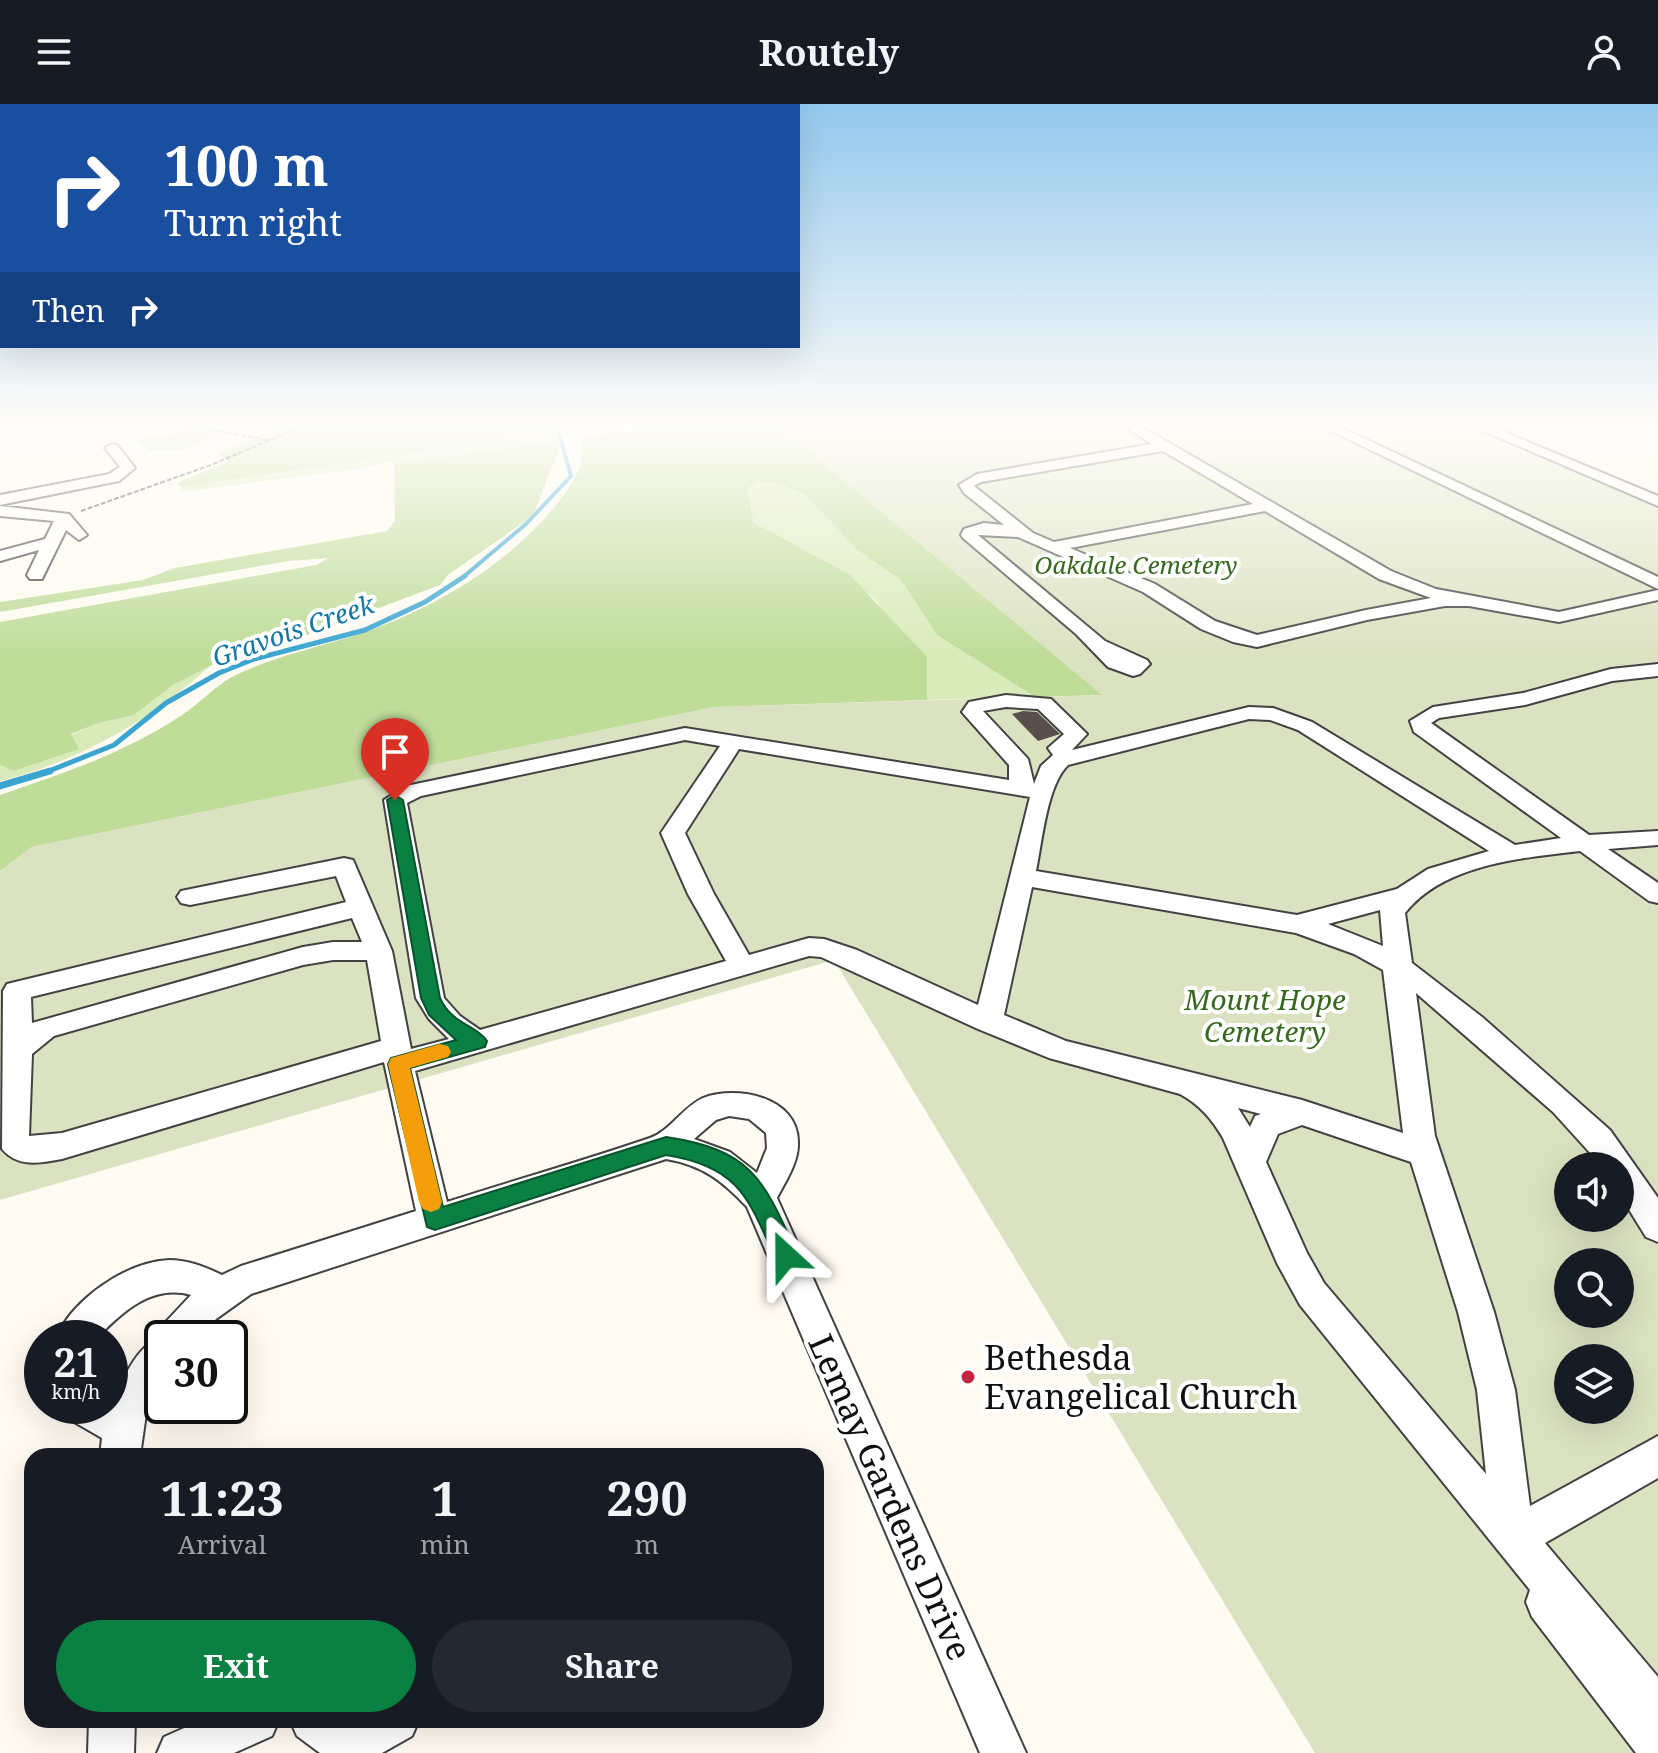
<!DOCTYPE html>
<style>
:root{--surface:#171b24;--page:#242831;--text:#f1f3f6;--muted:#9ea1a6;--accent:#0b8043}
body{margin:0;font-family:"Noto Serif",serif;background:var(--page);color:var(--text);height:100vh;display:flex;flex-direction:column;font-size:30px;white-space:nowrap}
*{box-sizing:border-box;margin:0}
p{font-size:26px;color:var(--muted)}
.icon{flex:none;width:44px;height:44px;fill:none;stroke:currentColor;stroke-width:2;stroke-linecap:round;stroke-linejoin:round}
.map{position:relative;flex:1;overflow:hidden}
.drawer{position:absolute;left:24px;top:1344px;width:800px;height:280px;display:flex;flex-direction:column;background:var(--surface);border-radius:24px;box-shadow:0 8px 32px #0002}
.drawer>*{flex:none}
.banner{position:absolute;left:0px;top:0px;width:800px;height:244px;box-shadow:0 8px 32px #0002;background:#1a4fa0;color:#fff;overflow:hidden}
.controls{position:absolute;left:1554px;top:1048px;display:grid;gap:16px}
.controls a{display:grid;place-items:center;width:80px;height:80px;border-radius:50%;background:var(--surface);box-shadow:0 8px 32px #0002;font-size:40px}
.speed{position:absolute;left:24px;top:1216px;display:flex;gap:16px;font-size:40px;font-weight:700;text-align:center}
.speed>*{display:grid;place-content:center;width:104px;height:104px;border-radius:50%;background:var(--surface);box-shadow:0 8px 32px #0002;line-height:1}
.speed small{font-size:20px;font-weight:400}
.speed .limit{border:4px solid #111;border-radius:12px;background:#fff;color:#111}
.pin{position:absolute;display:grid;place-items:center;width:68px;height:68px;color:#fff;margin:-82px -34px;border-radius:50% 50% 50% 0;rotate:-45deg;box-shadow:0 0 8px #0007}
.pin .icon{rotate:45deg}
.me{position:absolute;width:88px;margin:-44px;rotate:336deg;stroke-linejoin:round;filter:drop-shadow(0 0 6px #0008)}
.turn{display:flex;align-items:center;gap:28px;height:168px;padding:0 32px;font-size:36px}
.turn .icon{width:104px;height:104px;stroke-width:2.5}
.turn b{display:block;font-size:56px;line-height:68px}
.then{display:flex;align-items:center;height:76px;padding:0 32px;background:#0003;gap:16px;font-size:30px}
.eta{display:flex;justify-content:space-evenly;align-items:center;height:136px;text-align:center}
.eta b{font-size:48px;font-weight:700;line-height:56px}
.button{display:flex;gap:16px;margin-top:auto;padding:16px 32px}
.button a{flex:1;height:92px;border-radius:48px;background:var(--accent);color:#fff;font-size:32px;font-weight:700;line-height:92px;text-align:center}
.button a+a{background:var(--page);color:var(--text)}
header{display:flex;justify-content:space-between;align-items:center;height:104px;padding:0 32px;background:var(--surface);font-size:36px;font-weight:700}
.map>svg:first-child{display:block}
.green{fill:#d9ebba}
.forest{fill:#bfdc99}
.cemetery{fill:#dbe2c1;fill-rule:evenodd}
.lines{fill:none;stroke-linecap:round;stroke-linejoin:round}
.stream-far2{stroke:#3ba5d0;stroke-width:4}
.stream-far1{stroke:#3ba5d0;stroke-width:5}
.stream{stroke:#3ba5d0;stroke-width:7}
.building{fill:#584f4b}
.minor-casing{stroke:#424242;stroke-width:4}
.path{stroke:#313131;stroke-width:2;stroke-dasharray:5 2;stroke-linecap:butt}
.minor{fill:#fff;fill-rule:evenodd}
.route{fill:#0b8043;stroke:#07532c;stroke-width:2}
.slow{fill:#f59e0b}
.poi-dot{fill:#c3243d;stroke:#fff;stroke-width:3}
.labels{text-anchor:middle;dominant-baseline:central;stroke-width:8;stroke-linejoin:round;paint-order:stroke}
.far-park-label{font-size:24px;font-style:italic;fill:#36691d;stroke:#fff}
.far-water-label{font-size:26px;font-style:italic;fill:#1576a5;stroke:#fff}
.park-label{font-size:28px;font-style:italic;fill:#36691d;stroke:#fff}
.near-poi-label{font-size:34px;fill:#0f0f0f;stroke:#fff;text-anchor:start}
.near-street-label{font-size:34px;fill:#0f0f0f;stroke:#fff}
</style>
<header><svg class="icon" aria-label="menu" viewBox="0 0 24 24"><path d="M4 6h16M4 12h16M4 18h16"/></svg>Routely<svg class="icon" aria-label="person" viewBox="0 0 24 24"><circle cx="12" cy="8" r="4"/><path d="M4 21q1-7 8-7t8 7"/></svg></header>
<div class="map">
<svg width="1658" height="1649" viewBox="0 0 1658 1649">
<rect width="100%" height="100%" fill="#fffbf2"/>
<!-- green -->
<path class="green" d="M 553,328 L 562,337 L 394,360 L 391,357 L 365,364 L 180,388 L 182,383 Z
M 760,377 L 784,381 L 807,392 L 856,445 L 901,476 L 937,531 L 1035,593 L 927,596 L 926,552 L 895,522 L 874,494 L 754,419 L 747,384 Z
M 210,562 C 150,617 79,657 0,677 L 0,661 L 14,667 L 78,644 L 71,631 L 99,619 L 134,611 L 173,581 Z"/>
<!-- forest -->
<path class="forest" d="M 190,322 L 217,322 C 199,350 179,347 148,347 L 138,336 L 181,327 Z
M 278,322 L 552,322 L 553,328 L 182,383 L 177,379 L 229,357 L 217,350 Z
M 656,322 L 778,322 L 1103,591 L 1035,593 L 937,531 L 901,476 L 856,445 L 807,392 L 784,381 L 760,377 L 747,384 L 754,419 L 850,471 L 927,553 L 927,596 L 715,603 L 32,743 L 0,767 L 0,691 C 64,669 125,649 182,611 C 199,600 213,584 230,574 C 270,553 313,545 356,531 C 430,507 507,462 556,401 C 571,382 587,361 581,337 L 595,330 Z
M 562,337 L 533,412 L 449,470 L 440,481 L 286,539 L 224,555 L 173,581 L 134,611 L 99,619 L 71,630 L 79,645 L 14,667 L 0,661 L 0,518 L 316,461 L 329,454 L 288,457 L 0,508 L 0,498 L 143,476 L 175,464 L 387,427 L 395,417 L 394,360 Z"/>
<!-- cemetery -->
<path class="cemetery" d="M 778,322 L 1476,322 L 1658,399 L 1658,1649 L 1315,1649 L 834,856 L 0,1096 L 0,767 L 31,743 L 715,603 L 1102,591 ZM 1568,1062 L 1620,1062 L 1620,1114 L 1568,1114 ZM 1568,1158 L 1620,1158 L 1620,1210 L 1568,1210 ZM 1568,1254 L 1620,1254 L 1620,1306 L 1568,1306 Z"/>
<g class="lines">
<!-- stream-far2 -->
<path class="stream-far2" d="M 462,474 L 526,420 L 571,372 L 557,322"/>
<!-- stream-far1 -->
<path class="stream-far1" d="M 44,669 L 114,641 L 166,599 L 219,569 L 254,555 L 365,526 L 425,498 L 465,472"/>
<!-- stream -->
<path class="stream" d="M 0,682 L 50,667"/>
</g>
<!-- building -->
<path class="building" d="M 1023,607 L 1037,608 L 1060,630 L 1038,637 L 1012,610 Z"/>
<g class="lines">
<!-- minor casing -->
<g class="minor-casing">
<path id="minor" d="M 1124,322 L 1140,322 L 1391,467 L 1436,485 L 1559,508 L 1658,486 L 1658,496 L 1559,518 L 1469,502 L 1445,502 L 1367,516 L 1257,543 L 1233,538 L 1201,525 L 1143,488 L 1018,433 L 978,431 L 1105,537 L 1147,556 L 1150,560 L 1140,570 L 1133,572 L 1108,563 L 1076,530 L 963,434 L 961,431 L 964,425 L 984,419 L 1004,421 L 964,389 L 959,381 L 977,370 L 1152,340 ZM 1163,347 L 1253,400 L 1054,438 L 1033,429 L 974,382 L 981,378 ZM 1265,407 L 1379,475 L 1431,494 L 1366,506 L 1257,531 L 1215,517 L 1155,480 L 1070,444 Z
M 1321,322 L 1338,322 L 1658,473 L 1658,485 Z
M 1472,322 L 1490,322 L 1658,392 L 1658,402 Z
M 112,340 L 117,341 L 135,364 L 119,377 L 0,401 L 0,391 L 109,370 L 120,363 L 105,344 Z
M 0,402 L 69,410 L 87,431 L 79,436 L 66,426 L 42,475 L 30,475 L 27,471 L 39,446 L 0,457 L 0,447 L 45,435 L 54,417 L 0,412 Z
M 1658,560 L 1658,572 L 1612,577 L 1525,601 L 1439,614 L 1431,619 L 1589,731 L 1658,727 L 1658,741 L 1608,745 L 1658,779 L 1658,799 L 1649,797 L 1580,747 C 1521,754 1444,760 1405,809 L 1412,859 L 1482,913 L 1610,1026 L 1658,1094 L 1658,1138 L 1646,1133 L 1620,1091 L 1620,1062 L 1602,1062 L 1553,1008 L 1416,889 L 1435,1032 L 1494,1208 L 1515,1286 L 1530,1402 L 1658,1332 L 1658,1374 L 1545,1439 L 1658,1573 L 1658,1649 L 1636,1649 L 1532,1513 L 1526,1498 L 1530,1486 L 1300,1201 L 1277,1159 L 1223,1034 C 1212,1015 1200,1001 1180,990 L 1049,954 L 978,925 L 821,853 L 809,852 L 415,967 L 447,1098 C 515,1076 583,1057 650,1034 C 670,1027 683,1003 703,994 C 737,981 798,993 798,1038 C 799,1058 785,1078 777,1094 L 1026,1649 L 980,1649 L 747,1103 C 723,1077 702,1061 666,1055 L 251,1190 L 216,1215 L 199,1234 L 162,1234 L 162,1282 L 146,1310 L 140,1352 L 100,1352 L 102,1334 L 69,1315 L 63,1302 L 110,1302 L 110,1296 L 113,1298 C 122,1277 136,1244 157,1235 L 162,1222 L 191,1191 C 152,1180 122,1208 97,1234 L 56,1234 C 73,1195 126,1158 169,1156 C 188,1156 205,1163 222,1171 L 241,1162 L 416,1107 L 384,958 L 62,1055 C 40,1059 18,1064 2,1045 L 3,887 L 7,880 L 346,798 L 336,772 L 190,801 L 181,799 L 177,793 L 181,787 L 344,754 L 353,756 L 392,847 L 411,945 L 449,935 L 429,915 L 416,894 L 384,696 L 406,682 L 685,624 L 1009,676 L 1009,661 L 962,608 L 969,598 L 1006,591 L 1051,595 L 1087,630 L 1072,646 L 1249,603 L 1273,604 L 1312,618 L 1515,741 L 1561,734 L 1414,628 L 1410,617 L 1433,603 L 1523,589 L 1611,565 ZM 1006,603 L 1038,605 L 1064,630 L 1048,644 L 1053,651 L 1041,662 L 1034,680 L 1028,655 L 983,607 ZM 1249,615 L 1270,616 L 1298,626 L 1489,747 L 1428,765 L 1397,785 L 1297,811 L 1036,767 C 1042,738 1047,681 1068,661 ZM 685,636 L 720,642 L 661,729 L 688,790 L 726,857 L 480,926 L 460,912 L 444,894 L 407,699 L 421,692 ZM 739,645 L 1030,693 L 978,901 L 857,846 L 824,835 L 809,834 L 749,851 L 714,790 L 685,729 ZM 1032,783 L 1296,829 L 1354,850 L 1383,866 L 1403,1029 L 1302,996 L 1066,937 L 1004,911 ZM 1380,806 L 1383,842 L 1328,820 ZM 352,814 L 362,838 L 333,838 L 303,843 L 32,919 L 31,893 ZM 333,856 L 367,856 L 381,937 L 62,1029 L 29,1032 L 32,950 L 54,932 L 303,861 ZM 1238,1004 L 1261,1010 L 1255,1012 L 1250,1023 ZM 729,1012 L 749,1015 L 766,1029 L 767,1044 L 757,1069 L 730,1048 L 694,1035 L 716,1016 ZM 1302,1021 L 1411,1058 L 1458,1208 L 1477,1286 L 1486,1370 L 1324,1179 L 1307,1149 L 1266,1058 L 1278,1030 Z
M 89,1616 L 135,1616 L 134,1649 L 88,1649 Z
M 202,1616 L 279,1616 L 272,1632 L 234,1649 L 157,1649 L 164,1633 Z
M 290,1616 L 419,1616 L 412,1632 L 382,1649 L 320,1649 L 297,1632 Z"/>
</g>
<!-- path -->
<path class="path" d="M 186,322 L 270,336
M 81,407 L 211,361 L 303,322"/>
<!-- minor -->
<use href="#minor" class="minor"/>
</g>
<!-- sky -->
<linearGradient id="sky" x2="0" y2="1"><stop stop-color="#93c8ee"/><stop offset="0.58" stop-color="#fffdf9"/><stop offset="1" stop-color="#fffdf9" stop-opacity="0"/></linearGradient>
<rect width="1658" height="552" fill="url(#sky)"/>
<!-- route -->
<path class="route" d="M 395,691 L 403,696 L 440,894 C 451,920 478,922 487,937 L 485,943 L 410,964 L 443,1103 L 666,1033 C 754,1046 764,1077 798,1152 L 794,1160 L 786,1163 L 778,1160 C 749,1097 742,1063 666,1051 L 435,1126 L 427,1123 L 388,960 L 391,954 L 456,936 L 429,911 L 421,894 L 387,696 Z"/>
<!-- slow -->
<path class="slow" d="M 440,940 L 448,942 L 451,948 L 448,953 L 410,964 L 442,1098 L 439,1105 L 431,1108 L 423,1105 L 419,1098 L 388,960 L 391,954 Z"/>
<!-- markers -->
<circle class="poi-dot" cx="968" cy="1273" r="8"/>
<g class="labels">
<!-- far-park labels -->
<g class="far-park-label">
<text x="1136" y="460">Oakdale Cemetery</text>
</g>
<!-- far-water labels -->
<g class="far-water-label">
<text transform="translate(293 526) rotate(-19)">Gravois Creek</text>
</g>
<!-- park labels -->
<g class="park-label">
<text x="1265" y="895">Mount Hope<tspan x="1265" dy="32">Cemetery</tspan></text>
</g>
<!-- near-poi labels -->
<g class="near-poi-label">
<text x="984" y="1253">Bethesda<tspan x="984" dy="39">Evangelical Church</tspan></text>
</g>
<!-- near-street labels -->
<g class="near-street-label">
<text transform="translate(891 1393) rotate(66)">Lemay Gardens Drive</text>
</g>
</g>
</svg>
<div class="controls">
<a><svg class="icon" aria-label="sound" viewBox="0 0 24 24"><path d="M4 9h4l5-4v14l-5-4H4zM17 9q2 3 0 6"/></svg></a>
<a><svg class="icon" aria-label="search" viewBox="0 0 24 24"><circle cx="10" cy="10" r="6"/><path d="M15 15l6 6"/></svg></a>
<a><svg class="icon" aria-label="layers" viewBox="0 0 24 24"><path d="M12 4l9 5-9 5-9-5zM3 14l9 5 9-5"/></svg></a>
</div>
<div class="speed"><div>21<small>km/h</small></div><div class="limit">30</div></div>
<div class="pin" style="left:395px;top:696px;background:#d93025"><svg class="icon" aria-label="arrive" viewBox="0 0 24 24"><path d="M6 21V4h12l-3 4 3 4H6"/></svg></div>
<svg class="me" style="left:786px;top:1152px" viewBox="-20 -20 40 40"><path d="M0-17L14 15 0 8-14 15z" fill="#0b8043" stroke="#fff" stroke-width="4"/></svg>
<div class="banner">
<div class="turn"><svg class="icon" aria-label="right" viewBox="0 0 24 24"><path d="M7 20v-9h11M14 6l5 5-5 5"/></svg><div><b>100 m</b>Turn right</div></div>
<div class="then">Then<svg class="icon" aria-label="right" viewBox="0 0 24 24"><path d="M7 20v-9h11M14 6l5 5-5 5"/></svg></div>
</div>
<section class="drawer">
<div class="eta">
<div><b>11:23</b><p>Arrival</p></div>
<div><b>1</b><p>min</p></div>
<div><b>290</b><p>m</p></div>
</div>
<div class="button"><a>Exit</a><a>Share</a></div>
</section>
</div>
